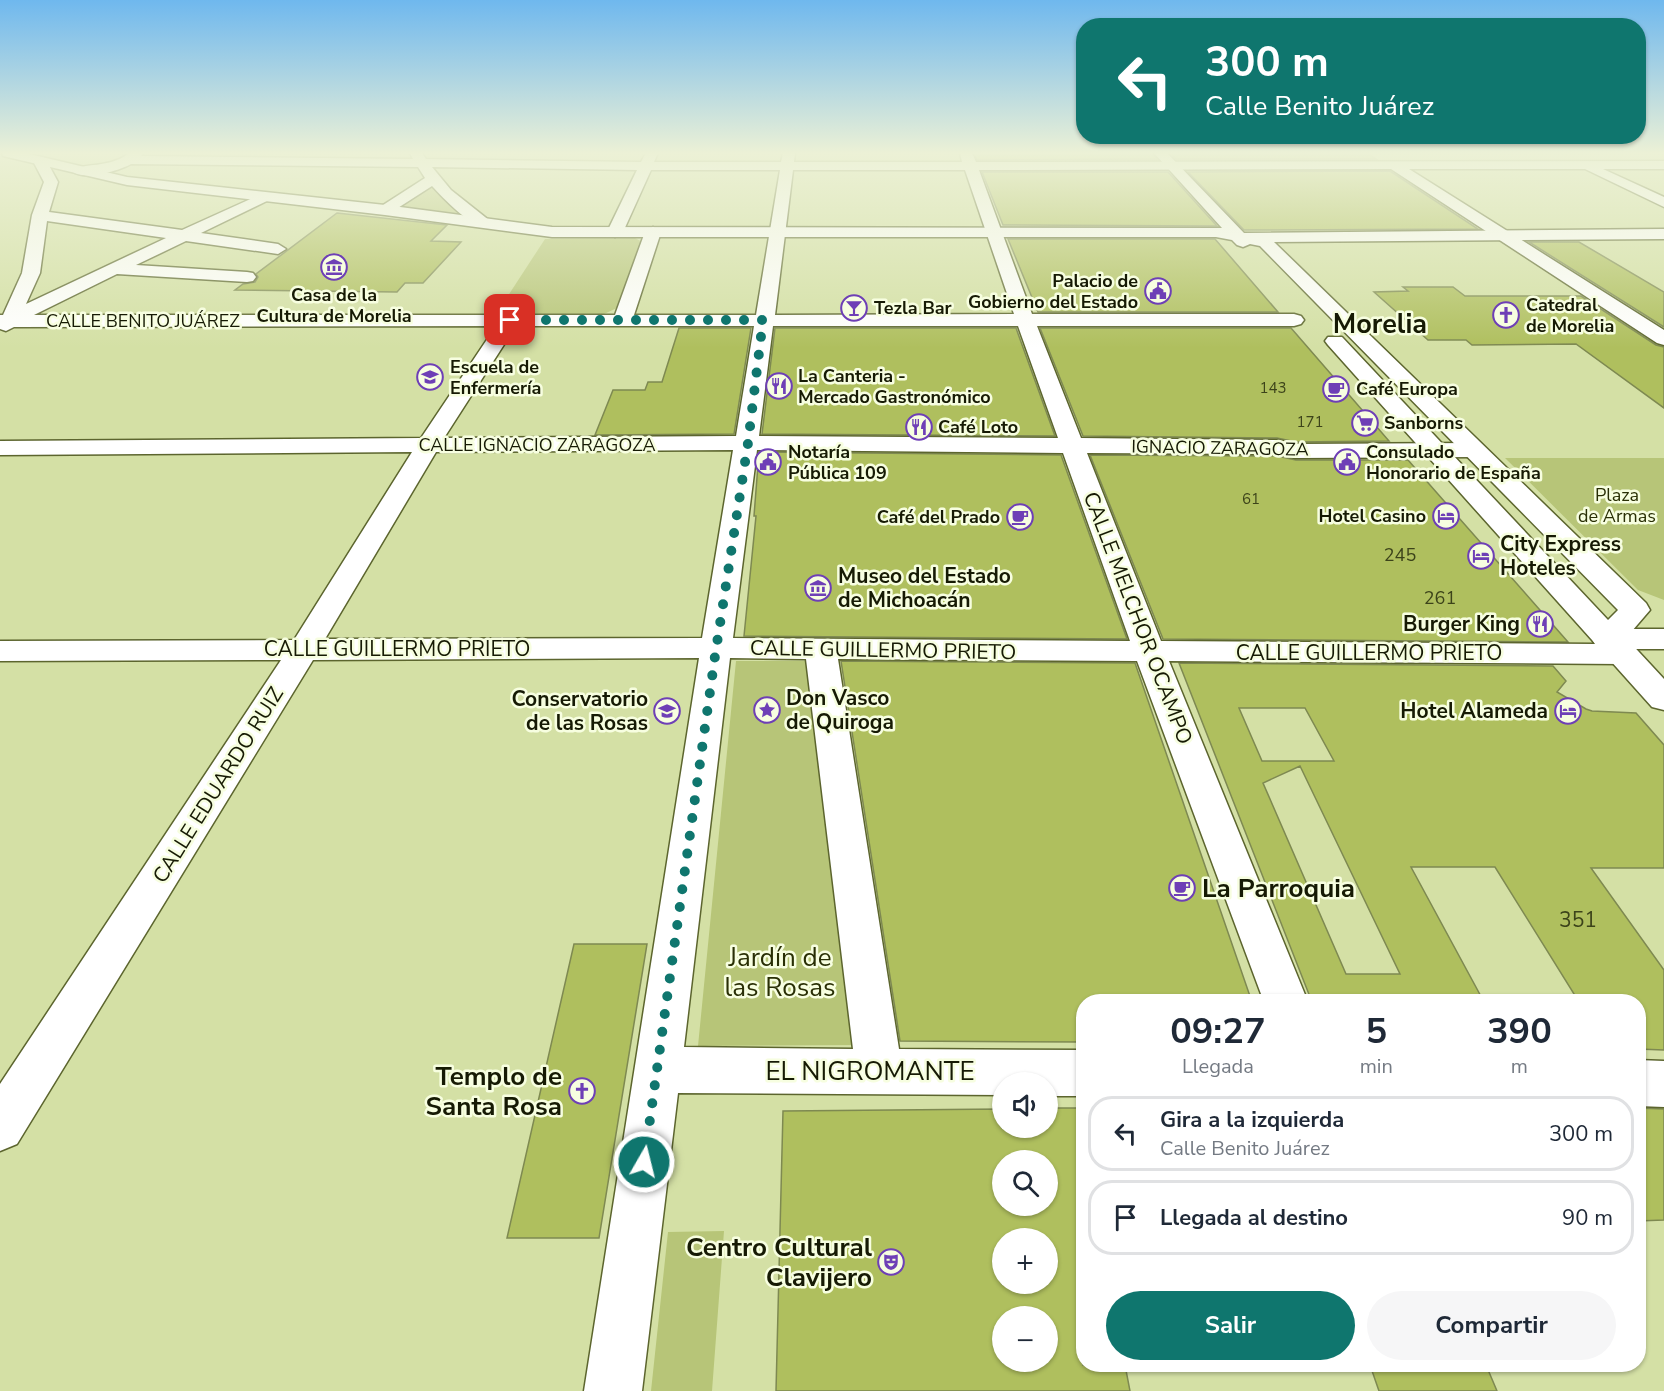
<!DOCTYPE html>
<html lang="es">
<meta charset="utf-8">
<style>
:root{--surface:#fff;--page:#f6f6f7;--text:#1f2937;--muted:#747a83;--line:#e0e1e3;--accent:#0f766e}
body{margin:0;font-family:"Nunito Sans",sans-serif;background:var(--page);color:var(--text);height:100vh;display:flex;flex-direction:column;font-size:22px;white-space:nowrap}
*{box-sizing:border-box;margin:0}
p{font-size:20px;color:var(--muted)}
.icon{flex:none;width:33px;height:33px;fill:none;stroke:currentColor;stroke-width:2;stroke-linecap:round;stroke-linejoin:round}
.map{position:relative;flex:1;overflow:hidden}
.details{position:absolute;left:1076px;top:994px;width:570px;height:378px;display:flex;flex-direction:column;background:var(--surface);border-radius:24px;box-shadow:0 2px 4px #0004}
.details>*{flex:none}
.top-card{position:absolute;left:1076px;top:18px;width:570px;height:126px;border-radius:24px;box-shadow:0 2px 4px #0004;background:#0f766e;color:#fff;overflow:hidden}
.fabs{position:absolute;left:992px;top:1072px;display:grid;gap:12px}
.fabs a{display:grid;place-items:center;width:66px;height:66px;border-radius:50%;background:var(--surface);box-shadow:0 2px 4px #0004;font-size:30px}
.pin{position:absolute;display:grid;place-items:center;width:51px;height:51px;color:#fff;margin:-26px;border-radius:12px;box-shadow:0 3px 9px #0006}
.me{position:absolute;width:66px;margin:-33px;rotate:8deg;stroke-linejoin:round;filter:drop-shadow(0 0 4px #0008)}
.turn{display:flex;align-items:center;gap:21px;height:126px;padding:0 30px;font-size:27px}
.turn .icon{width:78px;height:78px;stroke-width:2.5}
.turn b{display:block;font-size:42px;line-height:51px}
.eta{display:flex;justify-content:space-evenly;align-items:center;height:102px;text-align:center}
.eta b{font-size:36px;font-weight:700;line-height:42px}
.button{display:flex;gap:12px;margin-top:auto;padding:12px 30px}
.button a{flex:1;height:69px;border-radius:36px;background:var(--accent);color:#fff;font-size:24px;font-weight:700;line-height:69px;text-align:center}
.button a+a{background:var(--page);color:var(--text)}
ul{padding:0;list-style:none}
li{display:flex;align-items:center;gap:18px;height:75px;margin:0 12px 9px;padding:0 18px;border:3px solid var(--line);border-radius:24px}
li div{flex:1}
li b{display:block;font-size:22px}
li em{font-style:normal}
.map>svg:first-child{display:block}
.green{fill:#b7c578}
.building{fill:#afbf5e;stroke:#7e8951;stroke-width:1.5;fill-rule:evenodd}
.lines{fill:none;stroke-linecap:round;stroke-linejoin:round}
.minor-casing{stroke:#5c652e;stroke-width:3}
.major-casing{stroke:#5c652e;stroke-width:3}
.minor{fill:#fff;fill-rule:evenodd}
.major{fill:#fff;fill-rule:evenodd}
.route{stroke:#0f766e;stroke-width:10;stroke-dasharray:0 18}
.labels{text-anchor:middle;dominant-baseline:central;stroke-width:5;stroke-linejoin:round;paint-order:stroke}
.far-number-label{font-size:15px;fill:#3c431a}
.far-poi-label{font-size:18px;font-weight:bold;fill:#161a04;stroke:#f7fee0;text-anchor:start}
.far-street-label{font-size:18px;fill:#161a04;stroke:#f7fee0}
.far-park-label{font-size:18px;fill:#292f05;stroke:#f7fee0}
.number-label{font-size:18px;fill:#3c431a}
.poi-label{font-size:21px;font-weight:bold;fill:#161a04;stroke:#f7fee0;text-anchor:start}
.street-label{font-size:21px;fill:#161a04;stroke:#f7fee0}
.near-number-label{font-size:21px;fill:#3c431a}
.near-poi-label{font-size:26px;font-weight:bold;fill:#161a04;stroke:#f7fee0;text-anchor:end}
.near-park-label{font-size:26px;fill:#292f05;stroke:#f7fee0}
.near-street-label{font-size:26px;fill:#161a04;stroke:#f7fee0}
.far-town-label{font-size:27px;font-weight:bold;fill:#161a04;stroke:#f7fee0}
</style>
<div class="map">
<svg width="1664" height="1391" viewBox="0 0 1664 1391">
<rect width="100%" height="100%" fill="#d4e0a5"/>
<!-- green -->
<path class="green" d="M 432,186 L 461,214 L 398,206 Z
M 635,238 L 644,243 L 619,307 L 604,314 L 496,314 L 545,239 Z
M 1505,458 L 1664,458 L 1664,600 L 1638,590 Z
M 736,661 L 816,661 L 863,1045 L 698,1046 Z
M 724,1231 L 712,1391 L 651,1391 L 668,1232 Z"/>
<!-- building -->
<path class="building" d="M 974,153 L 1152,153 L 1157,159 L 977,160 Z
M 1170,153 L 1367,153 L 1376,159 L 1176,159 Z
M 1390,171 L 1478,229 L 1244,230 L 1188,172 Z
M 982,172 L 1168,172 L 1217,226 L 1003,225 Z
M 337,213 L 447,225 L 431,241 L 461,242 L 423,283 L 405,283 L 397,292 L 235,290 L 243,284 L 255,282 L 258,277 L 256,274 Z
M 1008,239 L 1215,239 L 1278,312 L 1038,312 Z
M 1529,242 L 1579,242 L 1664,292 L 1664,327 Z
M 1403,287 L 1453,287 L 1465,296 L 1581,296 L 1656,345 L 1664,347 L 1664,408 L 1576,344 L 1472,345 L 1466,340 L 1428,340 L 1374,292 L 1408,291 Z
M 679,328 L 751,328 L 734,434 L 595,435 L 613,390 L 645,390 L 648,382 L 662,382 Z
M 775,328 L 1016,328 L 1055,436 L 762,434 Z
M 1040,328 L 1291,328 L 1389,441 L 1296,442 L 1277,438 L 1083,436 Z
M 759,452 L 1061,455 L 1127,639 L 744,636 L 756,516 L 754,516 Z
M 1090,455 L 1277,456 L 1296,460 L 1408,460 L 1568,642 L 1163,639 Z
M 841,661 L 1135,663 L 1252,1002 L 1083,1002 L 1083,1042 L 900,1041 Z
M 1179,663 L 1553,666 L 1566,681 L 1557,692 L 1586,709 L 1592,711 L 1636,713 L 1664,745 L 1664,868 L 1591,868 L 1664,970 L 1664,1050 L 1638,1049 L 1638,1002 L 1579,1002 L 1495,867 L 1411,867 L 1484,1002 L 1312,1002 ZM 1239,708 L 1305,708 L 1334,761 L 1262,761 ZM 1300,766 L 1400,974 L 1346,974 L 1263,783 Z
M 574,944 L 647,944 L 599,1238 L 507,1238 Z
M 1047,1108 L 1083,1108 L 1083,1365 L 1125,1365 L 1130,1391 L 776,1391 L 783,1111 L 1002,1109 L 1002,1128 L 1047,1128 ZM 1002,1161 L 1047,1161 L 1047,1206 L 1002,1206 ZM 1002,1239 L 1047,1239 L 1047,1284 L 1002,1284 ZM 1002,1317 L 1047,1317 L 1047,1362 L 1002,1362 Z
M 1638,1108 L 1664,1109 L 1664,1220 L 1638,1221 Z
M 1370,1365 L 1486,1365 L 1497,1391 L 1379,1391 Z"/>
<g class="lines">
<!-- minor casing -->
<g class="minor-casing">
<path id="minor" d="M 129,153 L 143,153 L 141,156 L 413,159 L 410,153 L 422,153 L 426,159 L 641,162 L 646,153 L 658,153 L 654,162 L 781,162 L 783,153 L 795,153 L 794,162 L 962,162 L 960,153 L 972,153 L 976,162 L 1664,161 L 1664,169 L 1603,169 L 1664,197 L 1664,207 L 1585,169 L 1409,169 L 1664,330 L 1664,345 L 1657,343 L 1391,169 L 979,170 L 1032,314 L 1294,314 L 1301,316 L 1304,320 L 1301,324 L 1294,326 L 1037,326 L 1081,438 L 1277,440 L 1296,444 L 1474,443 L 1482,445 L 1486,450 L 1482,455 L 1474,457 L 1296,458 L 1277,454 L 1087,453 L 1161,641 L 1595,644 L 1592,639 L 1596,632 L 1607,629 L 1664,629 L 1664,649 L 1634,649 L 1638,654 L 1633,661 L 1622,664 L 1169,661 L 1308,1002 L 1264,1002 L 1137,661 L 838,659 L 899,1049 L 1083,1050 L 1083,1096 L 1047,1096 L 1047,1083 L 1002,1083 L 1002,1095 L 678,1093 L 642,1391 L 584,1391 L 699,658 L 313,660 L 17,1144 L 0,1151 L 0,1084 L 281,660 L 0,661 L 0,641 L 294,640 L 412,452 L 0,455 L 0,441 L 421,438 L 496,326 L 14,327 L 6,331 L 0,329 L 0,315 L 3,315 L 22,273 L 32,215 L 44,182 L 33,161 L 40,157 L 45,158 L 58,182 L 49,212 L 182,230 L 264,193 L 269,194 L 271,197 L 269,200 L 201,233 L 278,244 L 286,249 L 278,254 L 186,241 L 136,265 L 247,272 L 253,273 L 256,277 L 253,281 L 247,282 L 117,274 L 34,315 L 615,315 L 645,232 L 653,227 L 661,232 L 634,315 L 756,315 L 780,170 L 651,170 L 623,232 L 615,237 L 607,232 L 637,170 L 432,167 L 451,190 L 490,221 L 493,224 L 490,227 C 474,231 443,198 432,186 L 390,213 L 380,213 L 377,210 L 380,207 L 425,178 L 418,167 L 131,164 C 119,171 83,181 72,171 C 82,162 110,169 129,153 ZM 793,170 L 965,170 L 1014,314 L 775,315 ZM 47,221 L 166,238 L 26,304 L 40,273 ZM 516,326 L 754,326 L 736,436 L 444,438 ZM 773,326 L 1018,326 L 1058,438 L 759,436 ZM 733,450 L 702,638 L 325,639 L 436,452 ZM 757,450 L 1063,453 L 1130,641 L 733,638 ZM 730,658 L 806,659 L 853,1049 L 684,1047 Z
M 1638,1060 L 1664,1061 L 1664,1107 L 1638,1106 Z"/>
</g>
<!-- major casing -->
<g class="major-casing">
<path id="major" d="M 2,153 L 25,153 L 127,177 L 385,205 L 552,227 L 1222,228 L 1154,153 L 1167,153 L 1244,233 L 1664,229 L 1664,239 L 1274,242 L 1646,603 L 1650,610 L 1626,638 L 1664,679 L 1664,710 L 1652,707 L 1328,345 L 1325,341 L 1328,337 L 1342,337 L 1608,620 L 1618,610 L 1260,246 L 1250,244 L 1243,247 L 1237,245 L 1232,240 L 1216,237 L 552,237 L 385,215 L 127,185 L 3,156 Z"/>
</g>
<!-- minor -->
<use href="#minor" class="minor"/>
<!-- major -->
<use href="#major" class="major"/>
</g>
<!-- sky -->
<linearGradient id="sky" x2="0" y2="1"><stop stop-color="#6fb8ee"/><stop offset="0.44" stop-color="#ecf1d6"/><stop offset="1" stop-color="#ecf1d6" stop-opacity="0"/></linearGradient>
<rect width="1664" height="348" fill="url(#sky)"/>
<g class="lines">
<!-- route -->
<path class="route" d="M 510,320 L 763,320 L 748,443 L 715,656 L 644,1162"/>
</g>
<!-- icons -->
<defs>
<g id="museum-ring" transform="scale(1.35)"><circle r="9.5" fill="#f7fee0" stroke="#6e3fb6" stroke-width="1.5"/><path d="M0-6L6-3V-2H-6V-3ZM-5-1h2V3h-2ZM-1-1h2V3h-2ZM3-1h2V3H3ZM-6 4H6V6H-6Z" fill="#6e3fb6"/></g>
<g id="civic-ring" transform="scale(1.35)"><circle r="9.5" fill="#f7fee0" stroke="#6e3fb6" stroke-width="1.5"/><path d="M-.6-6.5H3V-4.5H.6V-3L4-1V1h2V6H-6V1h2V-1L-.6-3ZM-1.2 2.5V6h2.4V2.5Z" fill="#6e3fb6"/></g>
<g id="bar-ring" transform="scale(1.35)"><circle r="9.5" fill="#f7fee0" stroke="#6e3fb6" stroke-width="1.5"/><path d="M-6-5H6L.8 .8V4.5H3.5V6h-7V4.5H-.8V.8Z" fill="#6e3fb6"/></g>
<g id="church-ring" transform="scale(1.35)"><circle r="9.5" fill="#f7fee0" stroke="#6e3fb6" stroke-width="1.5"/><path d="M-1.2-6h2.4v3.5h3.3v2.4h-3.3V6h-2.4V-.1h-3.3v-2.4h3.3Z" fill="#6e3fb6"/></g>
<g id="school-ring" transform="scale(1.35)"><circle r="9.5" fill="#f7fee0" stroke="#6e3fb6" stroke-width="1.5"/><path d="M0-5L7-2L0 1L-7-2ZM-4 1L0 2.5L4 1V4Q0 6-4 4Z" fill="#6e3fb6"/></g>
<g id="restaurant-ring" transform="scale(1.35)"><circle r="9.5" fill="#f7fee0" stroke="#6e3fb6" stroke-width="1.5"/><path d="M-5-6h1v4h1v-4h1v4h1v-4h1v5L-1.5 .5V6h-2V.5L-5-1ZM5-6V6H3V1.5H1.5Q1.5-4 5-6Z" fill="#6e3fb6"/></g>
<g id="cafe-ring" transform="scale(1.35)"><circle r="9.5" fill="#f7fee0" stroke="#6e3fb6" stroke-width="1.5"/><path d="M-5.5-4.5H6V0H3Q3 3.5 0 3.5H-2.5Q-5.5 3.5-5.5 0ZM3-3.2v2h1.7v-2ZM-6 4.5H4V6H-6Z" fill="#6e3fb6"/></g>
<g id="supermarket-ring" transform="scale(1.35)"><circle r="9.5" fill="#f7fee0" stroke="#6e3fb6" stroke-width="1.5"/><path d="M-6-5.5h2.5l.6 2H6L4.5 2H-2.5L-4.4-4H-6ZM-1.5 3.2a1.3 1.3 0 1 0 .1 0ZM3 3.2a1.3 1.3 0 1 0 .1 0Z" fill="#6e3fb6"/></g>
<g id="hotel-ring" transform="scale(1.35)"><circle r="9.5" fill="#f7fee0" stroke="#6e3fb6" stroke-width="1.5"/><path d="M-6-4.5h1.5V1H6V5H4.5V3h-9V5H-6ZM-4 0a1.8 1.8 0 1 1 3.6 0ZM.5 0V-2.5h3Q6-2.5 6 0Z" fill="#6e3fb6"/></g>
<g id="sight-ring" transform="scale(1.35)"><circle r="9.5" fill="#f7fee0" stroke="#6e3fb6" stroke-width="1.5"/><path d="M0-6L1.8-2.2L6-1.7L2.9 1.2L3.7 5.4L0 3.3L-3.7 5.4L-2.9 1.2L-6-1.7L-1.8-2.2Z" fill="#6e3fb6"/></g>
<g id="theatre-ring" transform="scale(1.35)"><circle r="9.5" fill="#f7fee0" stroke="#6e3fb6" stroke-width="1.5"/><path d="M-5-5.5Q0-4 5-5.5V0Q5 5 0 6Q-5 5-5 0ZM-3.3-2.5H-1v1.5H-3.3ZM1-2.5H3.3v1.5H1ZM-2.8 1Q0 5.5 2.8 1Z" fill="#6e3fb6"/></g>
</defs>
<g fill-rule="evenodd">
<use href="#museum-ring" x="334" y="267"/>
<use href="#civic-ring" x="1158" y="291"/>
<use href="#bar-ring" x="854" y="308"/>
<use href="#church-ring" x="1506" y="315"/>
<use href="#school-ring" x="430" y="377"/>
<use href="#restaurant-ring" x="779" y="386"/>
<use href="#cafe-ring" x="1336" y="389"/>
<use href="#supermarket-ring" x="1365" y="423"/>
<use href="#restaurant-ring" x="919" y="427"/>
<use href="#civic-ring" x="768" y="462"/>
<use href="#civic-ring" x="1347" y="462"/>
<use href="#hotel-ring" x="1446" y="516"/>
<use href="#cafe-ring" x="1020" y="517"/>
<use href="#hotel-ring" x="1481" y="556"/>
<use href="#museum-ring" x="818" y="588"/>
<use href="#restaurant-ring" x="1540" y="624"/>
<use href="#sight-ring" x="767" y="710"/>
<use href="#school-ring" x="667" y="711"/>
<use href="#hotel-ring" x="1568" y="711"/>
<use href="#cafe-ring" x="1182" y="888"/>
<use href="#church-ring" x="582" y="1091"/>
<use href="#theatre-ring" x="891" y="1262"/>
</g>
<g class="labels">
<!-- far-number labels -->
<g class="far-number-label">
<text x="1273" y="388">143</text>
<text x="1310" y="422">171</text>
<text x="1251" y="499">61</text>
</g>
<!-- far-poi labels -->
<g class="far-poi-label">
<text x="1138" y="281" text-anchor="end">Palacio de<tspan x="1138" dy="21">Gobierno del Estado</tspan></text>
<text x="334" y="295" text-anchor="middle">Casa de la<tspan x="334" dy="21">Cultura de Morelia</tspan></text>
<text x="1526" y="305">Catedral<tspan x="1526" dy="21">de Morelia</tspan></text>
<text x="874" y="308">Tezla Bar</text>
<text x="450" y="367">Escuela de<tspan x="450" dy="21">Enfermería</tspan></text>
<text x="798" y="376">La Canteria -<tspan x="798" dy="21">Mercado Gastronómico</tspan></text>
<text x="1356" y="389">Café Europa</text>
<text x="1384" y="423">Sanborns</text>
<text x="938" y="427">Café Loto</text>
<text x="788" y="452">Notaría<tspan x="788" dy="21">Pública 109</tspan></text>
<text x="1366" y="452">Consulado<tspan x="1366" dy="21">Honorario de España</tspan></text>
<text x="1426" y="516" text-anchor="end">Hotel Casino</text>
<text x="1000" y="517" text-anchor="end">Café del Prado</text>
</g>
<!-- far-street labels -->
<g class="far-street-label">
<text x="143" y="321">CALLE BENITO JUÁREZ</text>
<text x="537" y="445">CALLE IGNACIO ZARAGOZA</text>
<text transform="translate(1220 448) rotate(1)">IGNACIO ZARAGOZA</text>
</g>
<!-- far-park labels -->
<g class="far-park-label">
<text x="1617" y="495">Plaza<tspan x="1617" dy="21">de Armas</tspan></text>
</g>
<!-- number labels -->
<g class="number-label">
<text x="1400" y="555">245</text>
<text x="1440" y="598">261</text>
</g>
<!-- poi labels -->
<g class="poi-label">
<text x="1500" y="544">City Express<tspan x="1500" dy="24">Hoteles</tspan></text>
<text x="838" y="576">Museo del Estado<tspan x="838" dy="24">de Michoacán</tspan></text>
<text x="1520" y="624" text-anchor="end">Burger King</text>
<text x="786" y="698">Don Vasco<tspan x="786" dy="24">de Quiroga</tspan></text>
<text x="648" y="699" text-anchor="end">Conservatorio<tspan x="648" dy="24">de las Rosas</tspan></text>
<text x="1548" y="711" text-anchor="end">Hotel Alameda</text>
</g>
<!-- street labels -->
<g class="street-label">
<text transform="translate(1138 618) rotate(69)">CALLE MELCHOR OCAMPO</text>
<text x="397" y="649">CALLE GUILLERMO PRIETO</text>
<text transform="translate(883 650) rotate(1)">CALLE GUILLERMO PRIETO</text>
<text x="1369" y="653">CALLE GUILLERMO PRIETO</text>
<text transform="translate(218 785) rotate(-58)">CALLE EDUARDO RUIZ</text>
</g>
<!-- near-number labels -->
<g class="near-number-label">
<text x="1578" y="920">351</text>
</g>
<!-- near-poi labels -->
<g class="near-poi-label">
<text x="1202" y="888" text-anchor="start">La Parroquia</text>
<text x="562" y="1076">Templo de<tspan x="562" dy="30">Santa Rosa</tspan></text>
<text x="872" y="1247">Centro Cultural<tspan x="872" dy="30">Clavijero</tspan></text>
</g>
<!-- near-park labels -->
<g class="near-park-label">
<text x="780" y="957">Jardín de<tspan x="780" dy="30">las Rosas</tspan></text>
</g>
<!-- near-street labels -->
<g class="near-street-label">
<text x="870" y="1071">EL NIGROMANTE</text>
</g>
<!-- far-town labels -->
<g class="far-town-label">
<text x="1380" y="324">Morelia</text>
</g>
</g>
</svg>
<div class="fabs">
<a><svg class="icon" aria-label="sound" viewBox="0 0 24 24"><path d="M4 9h4l5-4v14l-5-4H4zM17 9q2 3 0 6"/></svg></a>
<a><svg class="icon" aria-label="search" viewBox="0 0 24 24"><circle cx="10" cy="10" r="6"/><path d="M15 15l6 6"/></svg></a>
<a>+</a>
<a>−</a>
</div>
<div class="pin" style="left:510px;top:320px;background:#d93025"><svg class="icon" aria-label="arrive" viewBox="0 0 24 24"><path d="M6 21V4h12l-3 4 3 4H6"/></svg></div>
<svg class="me" style="left:644px;top:1162px" viewBox="-20 -20 40 40"><circle r="17" fill="#0f766e" stroke="#fff" stroke-width="3"/><path d="M0-11L8 9 0 5-8 9z" fill="#fff"/></svg>
<div class="top-card">
<div class="turn"><svg class="icon" aria-label="left" viewBox="0 0 24 24"><path d="M17 20v-9H6M10 6l-5 5 5 5"/></svg><div><b>300 m</b>Calle Benito Juárez</div></div>
</div>
<section class="details">
<div class="eta">
<div><b>09:27</b><p>Llegada</p></div>
<div><b>5</b><p>min</p></div>
<div><b>390</b><p>m</p></div>
</div>
<ul>
<li><svg class="icon" aria-label="left" viewBox="0 0 24 24"><path d="M17 20v-9H6M10 6l-5 5 5 5"/></svg><div><b>Gira a la izquierda</b><p>Calle Benito Juárez</p></div><em>300 m</em></li>
<li><svg class="icon" aria-label="arrive" viewBox="0 0 24 24"><path d="M6 21V4h12l-3 4 3 4H6"/></svg><div><b>Llegada al destino</b></div><em>90 m</em></li>
</ul>
<div class="button"><a>Salir</a><a>Compartir</a></div>
</section>
</div>
